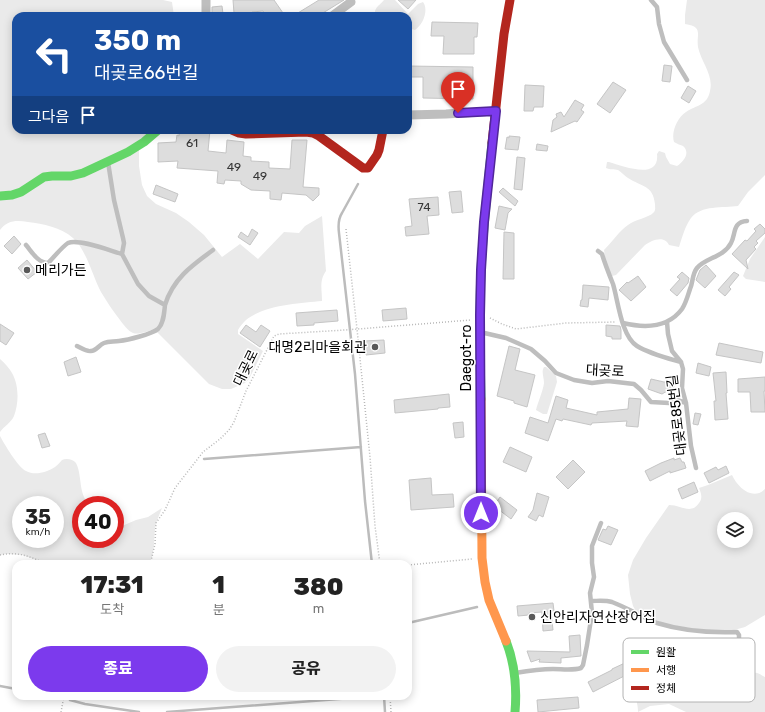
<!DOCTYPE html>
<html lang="ko">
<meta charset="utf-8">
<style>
:root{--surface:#fff;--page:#f2f2f2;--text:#222;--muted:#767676;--accent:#7c3aed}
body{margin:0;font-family:Rubik,"Noto Sans KR",sans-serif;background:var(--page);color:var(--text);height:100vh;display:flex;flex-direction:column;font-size:15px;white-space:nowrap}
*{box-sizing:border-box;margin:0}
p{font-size:13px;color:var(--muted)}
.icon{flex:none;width:22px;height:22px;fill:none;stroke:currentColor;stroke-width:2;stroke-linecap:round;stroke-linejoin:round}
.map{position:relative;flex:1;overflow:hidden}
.details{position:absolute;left:12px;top:560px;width:400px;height:140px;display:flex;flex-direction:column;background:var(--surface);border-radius:12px;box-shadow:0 2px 10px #0003}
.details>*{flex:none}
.banner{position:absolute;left:12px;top:12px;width:400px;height:122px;border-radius:12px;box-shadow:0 2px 10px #0003;background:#1a4fa0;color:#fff;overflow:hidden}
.fabs{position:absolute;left:717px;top:512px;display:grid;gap:8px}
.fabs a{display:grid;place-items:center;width:36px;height:36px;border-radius:50%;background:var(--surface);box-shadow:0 2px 10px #0003;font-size:20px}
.speed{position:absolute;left:12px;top:496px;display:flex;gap:8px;font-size:20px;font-weight:700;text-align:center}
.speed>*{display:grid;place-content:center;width:52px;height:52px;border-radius:50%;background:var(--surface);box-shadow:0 2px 10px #0003;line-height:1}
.speed small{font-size:10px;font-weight:400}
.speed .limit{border:6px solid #d22;background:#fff;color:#111}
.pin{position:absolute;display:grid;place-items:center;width:34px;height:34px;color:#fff;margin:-41px -17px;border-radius:50% 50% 50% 0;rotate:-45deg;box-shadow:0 0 4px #0007}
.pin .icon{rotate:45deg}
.me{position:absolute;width:44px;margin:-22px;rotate:0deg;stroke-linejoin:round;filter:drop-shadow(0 0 3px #0008)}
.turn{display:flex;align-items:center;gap:14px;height:84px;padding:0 16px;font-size:18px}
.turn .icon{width:52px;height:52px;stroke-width:2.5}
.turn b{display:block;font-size:28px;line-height:34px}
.then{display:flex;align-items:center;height:38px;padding:0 16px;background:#0003;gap:8px;font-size:15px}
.eta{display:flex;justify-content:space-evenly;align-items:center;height:68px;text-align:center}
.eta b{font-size:24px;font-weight:800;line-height:28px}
.cta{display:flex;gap:8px;margin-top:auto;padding:8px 16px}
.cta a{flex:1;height:46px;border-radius:24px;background:var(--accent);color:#fff;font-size:16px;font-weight:800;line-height:46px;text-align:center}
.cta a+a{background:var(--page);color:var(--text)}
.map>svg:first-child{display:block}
.green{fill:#eaeaea;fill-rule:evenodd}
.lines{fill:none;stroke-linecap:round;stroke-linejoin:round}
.stream{stroke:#bcbcbc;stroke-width:2.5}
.building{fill:#ddd;stroke:#c5c5c5}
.path{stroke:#b8b8b8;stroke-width:1.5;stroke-dasharray:1 2;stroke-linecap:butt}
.lane{stroke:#bebebe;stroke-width:4.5}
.street{stroke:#bebebe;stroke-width:9}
.fast{stroke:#63d668;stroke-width:9}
.slow{stroke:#ff974d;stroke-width:9}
.jam{stroke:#b3261e;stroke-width:9}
.route-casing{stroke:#51269a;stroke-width:10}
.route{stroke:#7c3aed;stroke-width:7}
.poi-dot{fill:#595959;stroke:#fff;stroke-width:1.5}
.labels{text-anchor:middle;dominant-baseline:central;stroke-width:3;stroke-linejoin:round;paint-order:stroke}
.number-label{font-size:12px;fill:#373737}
.poi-label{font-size:14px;fill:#000;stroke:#fff;text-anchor:start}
.street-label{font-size:14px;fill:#000;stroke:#fff}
.key{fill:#fff;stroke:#b2b2b2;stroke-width:1}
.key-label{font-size:11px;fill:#000}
</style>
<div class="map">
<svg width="765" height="712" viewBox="0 0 765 712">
<rect width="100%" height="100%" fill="#fff"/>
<!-- green -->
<path class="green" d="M 0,0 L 163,0 L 172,2 L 174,16 L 16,16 L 16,130 L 152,130 L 139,150 L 139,166 L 142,185 L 147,196 L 156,204 L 176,213 L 189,222 L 204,235 L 222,257 L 240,244 L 258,259 L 284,232 L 299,233 L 305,226 L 322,216 L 326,271 C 319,281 322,289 322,301 C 300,303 264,305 246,320 C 243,323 240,326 238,330 L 238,334 L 263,351 L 249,379 L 245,383 L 231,389 L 222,389 L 209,384 L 154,329 C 148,331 139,335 133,333 C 128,331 123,324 120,320 C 113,311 107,302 101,292 C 93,277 86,249 73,238 C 61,227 43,224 28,222 C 17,220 7,220 0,230 Z
M 384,0 L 395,0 L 408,14 L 418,4 L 423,2 C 429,10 423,25 415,30 L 408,28 L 408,16 L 376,16 C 372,9 380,5 384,0 Z
M 687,0 L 765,0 L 765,175 L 748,192 L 738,206 C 723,208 701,205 691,218 C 685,226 682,238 679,247 L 669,245 C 664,235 652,240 645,245 L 616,275 L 612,276 L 606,263 L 604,250 C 612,242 620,230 628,225 C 634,220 650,217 653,213 C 656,211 655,208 655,204 C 653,185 642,187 628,178 C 625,176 621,172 618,170 C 614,169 610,170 606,168 L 607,162 L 609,162 C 623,166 660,181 657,154 L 659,151 L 665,153 L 666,157 L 670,164 L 677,166 C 683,162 691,153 683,146 C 681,145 677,144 674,142 C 671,132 677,118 686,112 C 696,105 707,106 710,91 C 714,75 701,62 698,47 C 696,34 704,27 685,24 L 685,15 Z
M 765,237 L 765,282 L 746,279 L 743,276 L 750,259 Z
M 0,359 C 5,363 9,368 12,373 C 19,385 19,403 14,416 C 11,423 4,426 0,432 Z
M 544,367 L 546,367 L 556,376 L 557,382 L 547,414 L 543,414 L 536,410 C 538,402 543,391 544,383 C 544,377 541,372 544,367 Z
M 0,436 C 5,445 17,466 26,471 C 35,476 47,472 55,467 C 58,465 60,462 62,460 C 66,458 73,459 76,463 C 80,470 80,483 82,491 C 83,496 86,501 88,505 L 81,505 L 81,539 L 115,539 L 115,529 L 136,520 L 148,517 L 162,508 C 160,513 158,518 156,523 C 153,537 156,551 149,564 L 47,564 L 23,555 L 7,554 L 0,555 ZM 21,505 L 55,505 L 55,539 L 21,539 Z
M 732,475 C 738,488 753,501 765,489 L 765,615 L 745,627 L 734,630 L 716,632 L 670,625 L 657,621 L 637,613 L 633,606 L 630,594 L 628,575 L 633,560 L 646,538 L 669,505 C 681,505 691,515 699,503 C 703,498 701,493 699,488 L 708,485 ZM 724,519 L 746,519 L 746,541 L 724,541 Z
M 709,665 L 711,665 L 714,668 C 713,680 707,677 716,690 C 730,690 746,671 757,673 C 759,673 762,676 765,677 L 765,712 L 686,712 L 669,704 L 650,706 L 638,712 C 638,707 637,703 636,699 C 633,689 630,686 638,678 L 662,683 L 668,685 L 681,685 L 687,682 L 698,676 L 701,669 Z"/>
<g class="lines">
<!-- stream -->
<path class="stream" d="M 358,184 L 342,213 C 338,219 338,225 339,233 L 355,374 L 365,501 L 372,564
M 204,459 L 361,447
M 408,623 L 477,607
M 0,686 L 16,689
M 48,696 L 58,698
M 384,696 L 385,712
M 70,700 L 85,704 L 139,712
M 167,712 L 378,696"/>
</g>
<!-- building -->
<path class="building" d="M 233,0 L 274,0 L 283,13 L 279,16 L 266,16 L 263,11 L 252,12 L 252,16 L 240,16 L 239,13 L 234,13 Z
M 319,0 L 344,0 L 318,16 L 293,16 Z
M 398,0 L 416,0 L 408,9 Z
M 222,6 L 223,14 L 218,15 L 218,16 L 212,16 L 212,7 Z
M 432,22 L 478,23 L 477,37 L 474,37 L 474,54 L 443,54 L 444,36 L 431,36 Z
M 664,65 L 672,66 L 670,82 L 662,81 Z
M 408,66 L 473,67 L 473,99 L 423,98 L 423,77 L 408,77 Z
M 613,82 L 626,90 L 610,113 L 597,104 Z
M 525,85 L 544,86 L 543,107 L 534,107 L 533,111 L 524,111 Z
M 688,86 L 696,91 L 689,103 L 681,98 Z
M 575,100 L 584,105 L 581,110 L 584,112 L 577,122 L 575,121 L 551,132 L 553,120 L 557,117 L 556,114 L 561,112 L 564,117 Z
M 179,130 L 210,130 L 208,151 L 226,153 L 227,140 L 244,142 L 243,156 L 251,157 L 251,161 L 269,162 L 269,168 L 290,169 L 292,140 L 307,140 L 303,187 L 319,188 L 319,195 L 313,201 L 306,195 L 282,193 L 281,200 L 270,199 L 270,191 L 251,190 L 241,184 L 241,181 L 225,180 L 224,184 L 217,183 L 218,171 L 177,168 L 178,161 L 158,162 L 158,143 L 176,142 L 177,135 L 179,136 Z
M 509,136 L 520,137 L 518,150 L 505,149 L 507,137 L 509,138 Z
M 537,144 L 548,146 L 547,151 L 536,150 Z
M 517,157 L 525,158 L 522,190 L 514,189 Z
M 156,185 L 178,194 L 175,202 L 153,194 Z
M 503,188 L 518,201 L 515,206 L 499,192 Z
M 461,191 L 463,212 L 452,213 L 449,192 Z
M 438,197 L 439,215 L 427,216 L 429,234 L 406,236 L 405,227 L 412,226 L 409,199 Z
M 499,206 L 512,209 L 508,213 L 505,230 L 495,228 Z
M 760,224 L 765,229 L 765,233 L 756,241 L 758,243 L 754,247 L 756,249 L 746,260 L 748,269 L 732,254 L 745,240 L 747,241 L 756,231 L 754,229 Z
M 252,229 L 258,233 L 250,245 L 238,237 L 241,232 L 248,237 Z
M 504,232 L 514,233 L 514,279 L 503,279 Z
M 14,236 L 21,244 L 12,254 L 4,246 Z
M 27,260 L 37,272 L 28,279 L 18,268 Z
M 706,265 L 716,276 L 705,288 L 696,280 L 700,270 Z
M 682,272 L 689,278 L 688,283 L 677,296 L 670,290 L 680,279 L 677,277 Z
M 734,272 L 739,275 L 729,287 L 731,289 L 725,296 L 718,290 Z
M 638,276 L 646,287 L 631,301 L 619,290 L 627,282 L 628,283 Z
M 583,285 L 609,287 L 608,300 L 589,298 L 588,307 L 580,306 L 581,300 L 582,300 Z
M 406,308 L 407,319 L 383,321 L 382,310 Z
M 337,310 L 338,321 L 314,323 L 314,325 L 297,326 L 296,313 Z
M 0,324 L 14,333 L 6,345 L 0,341 Z
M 246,325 L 256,332 L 261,325 L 270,331 L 260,347 L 240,333 Z
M 606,325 L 620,326 L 621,330 L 621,339 L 612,339 L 612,337 L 606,336 Z
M 384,340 L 385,353 L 366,355 L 364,341 Z
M 719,343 L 763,352 L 761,363 L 716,355 Z
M 509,346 L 520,349 L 515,370 L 535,375 L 527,407 L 514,403 L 514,401 L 497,396 Z
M 76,357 L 81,372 L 68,376 L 64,362 Z
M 698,363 L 711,367 L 709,376 L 696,373 Z
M 726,372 L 727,393 L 726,393 L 728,419 L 715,420 L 714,401 L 716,401 L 713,373 Z
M 765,377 L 765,391 L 764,391 L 765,412 L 751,412 L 750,392 L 738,392 L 738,379 Z
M 651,379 L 664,382 L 671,381 L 674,387 L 662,394 L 648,389 Z
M 449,394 L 450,407 L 438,408 L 438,409 L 395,413 L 394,400 Z
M 556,396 L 568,400 L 566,408 L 597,415 L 597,412 L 628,409 L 629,398 L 641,399 L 638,427 L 626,426 L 627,421 L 592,423 L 591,425 L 563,419 L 562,421 L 556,419 L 548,441 L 525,433 L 530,417 L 548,423 Z
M 695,413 L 701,414 L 698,425 L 693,424 Z
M 463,422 L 464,437 L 455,438 L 453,423 Z
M 45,433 L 50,446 L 42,448 L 38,435 Z
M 510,447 L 532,457 L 526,472 L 503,462 Z
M 674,458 L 674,460 L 680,458 L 682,462 L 684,462 L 686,468 L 670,473 L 670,471 L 650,481 L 645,471 L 661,463 Z
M 573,460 L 585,472 L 568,489 L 556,477 Z
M 726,466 L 729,473 L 709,483 L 704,473 L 716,467 L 718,470 Z
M 431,478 L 432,495 L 453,494 L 454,507 L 411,510 L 409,480 Z
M 694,482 L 698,492 L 682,499 L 678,489 Z
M 537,493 L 549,497 L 543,517 L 539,515 L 536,521 L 528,517 L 533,510 Z
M 500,497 L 517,510 L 511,519 L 494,506 Z
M 608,526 L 618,530 L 611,545 L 598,540 L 603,529 L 606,530 Z
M 553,603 L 554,611 L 551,611 L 553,630 L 543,631 L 542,612 L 529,613 L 529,615 L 518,616 L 517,606 Z
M 580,635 L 581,656 L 561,658 L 561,663 L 539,662 L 540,659 L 531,662 L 527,651 L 570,652 L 569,636 Z
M 627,662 L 632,672 L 593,692 L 588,682 L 612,670 L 612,669 Z
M 578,697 L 579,708 L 538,712 L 537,700 Z"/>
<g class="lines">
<!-- path -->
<path class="path" d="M 346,229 L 357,329 L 370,457 L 375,526 L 380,564
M 490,318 L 502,324 L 516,329 L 566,323 L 616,322
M 0,555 C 18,551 31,557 47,564
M 149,564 L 151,561 L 155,544 L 156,523 L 165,510 L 175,488 L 203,452 L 220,439 L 229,430 L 234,422 L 246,391 L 274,336 L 279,334 L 345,330 L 471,320
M 408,565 L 472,559
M 390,696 L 391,712
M 61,712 L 64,696"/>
<!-- lane -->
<path class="lane" d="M 651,0 L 657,7 L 659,24 L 664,42 L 687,80
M 26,245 C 32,252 38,263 48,263 C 53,258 62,247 68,243 C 78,238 111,251 122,254
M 598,251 L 602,254 C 605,264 609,274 613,284 C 618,300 621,336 637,346 C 650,354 667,358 681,362 L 683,369 L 682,388 L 686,403 L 691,446 L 696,468
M 165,305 C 173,279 191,266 213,250
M 667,322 L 668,334 L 672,351 L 681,362
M 623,323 C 644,328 668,328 682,309 C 686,303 688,295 690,289 C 693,283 692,274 697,268 C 705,258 724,257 731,243 C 736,234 732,222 747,221
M 480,332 L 506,338 L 531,349 L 545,361 L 556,373 L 574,380 L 592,383 L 608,381 L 634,384 L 641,390 L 651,402 L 669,403 L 677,400 L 686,403
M 77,346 C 81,348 87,352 91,351 C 96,351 99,345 104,343 C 109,341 114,342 119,341 C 128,340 152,334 158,329 C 164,323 164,313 165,305 L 149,296 L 138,284 L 122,254 L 124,243 L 123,238 L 114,200 L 108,162
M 591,601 C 598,601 605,600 612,602 C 628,608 642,617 657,623 C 683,631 710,633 737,632 L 739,635 L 739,641 L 733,648 L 729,649
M 515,673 C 527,671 540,669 553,669 C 562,669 572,671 581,668 L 583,665 L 587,645 L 592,613 L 590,593 L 594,577 L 592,563 L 592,546 L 601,523"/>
<!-- street -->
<path class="street" d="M 206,0 L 206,16
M 332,16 L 351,2
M 408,115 L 446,114 L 496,111"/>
<!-- fast -->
<path class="fast" d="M 0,196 L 12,195 L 21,192 L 44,177 L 52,176 L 71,176 L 83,173 L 128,152 L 144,142 L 158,130
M 481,399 C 480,356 479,314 481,271 C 483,228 488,186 492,143
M 506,641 C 515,664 517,688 515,712"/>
<!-- slow -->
<path class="slow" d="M 481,399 L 482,558 L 485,582 L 489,600 L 506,641"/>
<!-- jam -->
<path class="jam" d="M 232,130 L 239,133 L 246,134 L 306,132 L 313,133 L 319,136 L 363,168 L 368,168 L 377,155 L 379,150 L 383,130
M 492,143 L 504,34 L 510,0"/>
</g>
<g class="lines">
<!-- route casing -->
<g class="route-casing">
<path id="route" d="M 458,113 L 496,111 L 484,222 L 481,270 L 480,315 L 481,513"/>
</g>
<!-- route -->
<use href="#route" class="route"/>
</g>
<!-- markers -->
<g class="poi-dot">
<circle cx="27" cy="270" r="4"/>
<circle cx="375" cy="347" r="4"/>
<circle cx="532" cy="617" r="4"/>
</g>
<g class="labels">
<!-- number labels -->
<g class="number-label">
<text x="192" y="143">61</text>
<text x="234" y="167">49</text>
<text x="260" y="176">49</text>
<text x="424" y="207">74</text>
</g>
<!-- poi labels -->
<g class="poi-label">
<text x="35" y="270">메리가든</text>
<text x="367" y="347" text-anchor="end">대명2리마을회관</text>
<text x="540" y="617">신안리자연산장어집</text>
</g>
<!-- street labels -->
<g class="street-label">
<text transform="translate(466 358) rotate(-90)">Daegot-ro</text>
<text transform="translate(246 368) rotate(-64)">대곶로</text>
<text transform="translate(605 371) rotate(3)">대곶로</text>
<text transform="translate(677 415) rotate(-97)">대곶로85번길</text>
</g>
</g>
<!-- legend -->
<rect x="623" y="638" width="132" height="64" rx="6" class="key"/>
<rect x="631" y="650" width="18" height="4" fill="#63d668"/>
<rect x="631" y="668" width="18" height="4" fill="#ff974d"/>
<rect x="631" y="686" width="18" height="4" fill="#b3261e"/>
<g class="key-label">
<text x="656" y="656">원활</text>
<text x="656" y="674">서행</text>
<text x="656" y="692">정체</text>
</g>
</svg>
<div class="fabs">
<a><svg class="icon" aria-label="layers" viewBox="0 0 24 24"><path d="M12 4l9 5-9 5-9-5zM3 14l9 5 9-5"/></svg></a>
</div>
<div class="speed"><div>35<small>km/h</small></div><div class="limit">40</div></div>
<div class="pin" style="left:458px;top:113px;background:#d93025"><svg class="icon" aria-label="arrive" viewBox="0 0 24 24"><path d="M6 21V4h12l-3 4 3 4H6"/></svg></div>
<svg class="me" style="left:481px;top:513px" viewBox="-20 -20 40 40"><circle r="17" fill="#7c3aed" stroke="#fff" stroke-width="3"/><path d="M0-11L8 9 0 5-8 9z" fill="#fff"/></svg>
<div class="banner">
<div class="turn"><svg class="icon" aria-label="left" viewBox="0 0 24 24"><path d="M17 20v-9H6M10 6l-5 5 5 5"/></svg><div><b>350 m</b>대곶로66번길</div></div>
<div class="then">그다음<svg class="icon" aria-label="arrive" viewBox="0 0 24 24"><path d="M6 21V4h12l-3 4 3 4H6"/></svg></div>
</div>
<section class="details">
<div class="eta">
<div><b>17:31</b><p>도착</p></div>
<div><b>1</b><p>분</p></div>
<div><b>380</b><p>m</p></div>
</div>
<div class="cta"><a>종료</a><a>공유</a></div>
</section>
</div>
